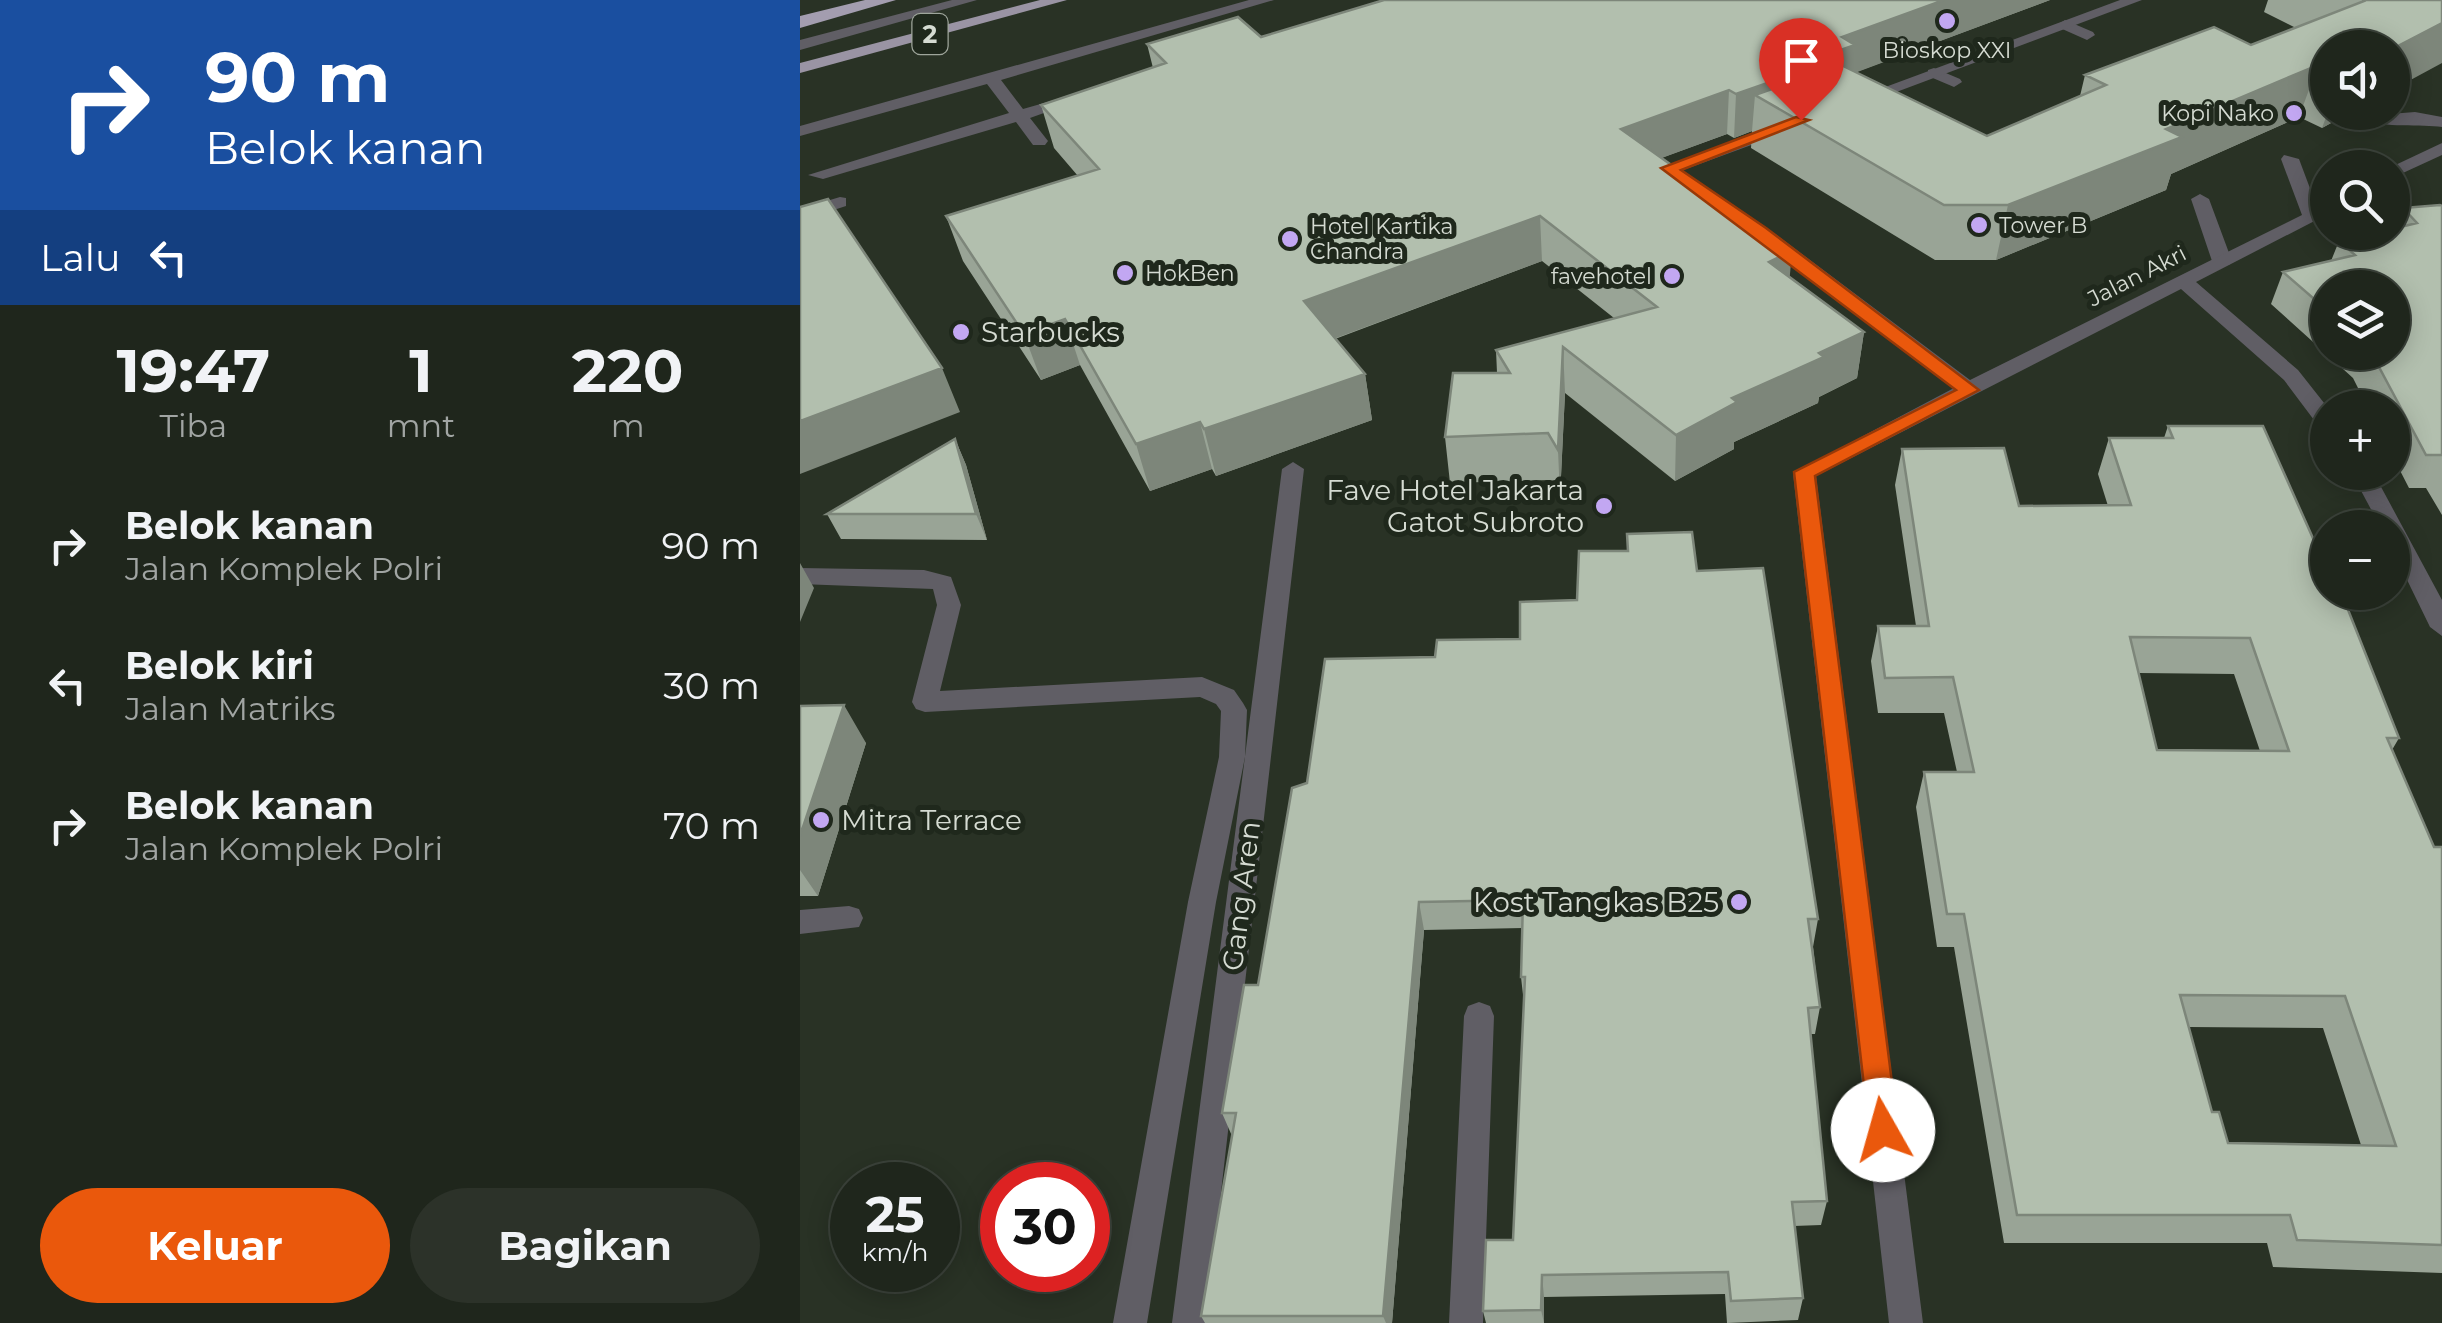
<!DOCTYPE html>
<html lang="id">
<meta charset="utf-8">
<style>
:root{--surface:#1f261c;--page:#2c3229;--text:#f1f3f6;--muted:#a1a5a3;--line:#3c433b;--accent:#ea580c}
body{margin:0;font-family:Montserrat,sans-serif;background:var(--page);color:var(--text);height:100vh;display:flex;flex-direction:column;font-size:38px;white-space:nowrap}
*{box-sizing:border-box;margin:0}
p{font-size:32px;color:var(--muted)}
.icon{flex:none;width:55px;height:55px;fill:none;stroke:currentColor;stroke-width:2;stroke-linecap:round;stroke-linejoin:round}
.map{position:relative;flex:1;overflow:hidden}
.details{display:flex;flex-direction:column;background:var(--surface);width:800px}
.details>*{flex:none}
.top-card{background:#1a4fa0;color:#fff;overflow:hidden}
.tools{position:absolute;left:1510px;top:30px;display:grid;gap:20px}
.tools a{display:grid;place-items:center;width:100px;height:100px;border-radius:50%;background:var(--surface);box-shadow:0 5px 25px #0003,0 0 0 2px var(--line);font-size:50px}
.speed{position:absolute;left:30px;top:1162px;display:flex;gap:20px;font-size:50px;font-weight:700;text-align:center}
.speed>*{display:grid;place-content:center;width:130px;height:130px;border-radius:50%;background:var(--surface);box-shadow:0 5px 25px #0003,0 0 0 2px var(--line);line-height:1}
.speed small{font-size:25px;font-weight:400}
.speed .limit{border:15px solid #d22;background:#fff;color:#111}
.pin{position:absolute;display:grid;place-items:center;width:85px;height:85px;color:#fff;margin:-102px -42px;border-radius:50% 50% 50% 0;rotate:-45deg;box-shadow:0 0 10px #0007}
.pin .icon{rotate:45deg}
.me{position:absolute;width:110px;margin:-55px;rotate:353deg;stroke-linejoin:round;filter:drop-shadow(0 0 8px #0008)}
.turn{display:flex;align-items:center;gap:35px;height:210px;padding:0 40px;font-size:45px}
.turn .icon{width:130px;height:130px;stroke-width:2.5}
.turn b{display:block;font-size:70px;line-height:85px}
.then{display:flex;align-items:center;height:95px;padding:0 40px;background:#0003;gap:20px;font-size:38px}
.eta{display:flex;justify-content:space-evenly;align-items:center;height:170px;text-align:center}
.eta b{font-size:60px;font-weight:700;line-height:70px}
.cta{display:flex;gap:20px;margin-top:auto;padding:20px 40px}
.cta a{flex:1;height:115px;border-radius:60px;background:var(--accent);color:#fff;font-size:40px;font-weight:700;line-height:115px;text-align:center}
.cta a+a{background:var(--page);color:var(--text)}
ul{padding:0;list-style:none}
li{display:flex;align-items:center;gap:30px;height:140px;padding:0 40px}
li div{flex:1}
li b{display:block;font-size:38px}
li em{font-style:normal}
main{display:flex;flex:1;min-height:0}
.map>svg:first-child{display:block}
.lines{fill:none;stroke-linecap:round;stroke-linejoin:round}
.service{fill:#605e65;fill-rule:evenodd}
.minor{fill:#605e65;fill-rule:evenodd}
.trunk{fill:#9a94a4;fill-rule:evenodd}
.motorway{fill:#a39daf;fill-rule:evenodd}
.wall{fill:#99a496;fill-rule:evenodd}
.shaded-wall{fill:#7d867a}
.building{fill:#b2bfae;stroke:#7d867a;stroke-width:2.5;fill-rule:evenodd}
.route{fill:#ea580c;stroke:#983908;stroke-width:2.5}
.poi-dot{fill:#c2a7f2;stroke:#1f281c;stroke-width:4}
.labels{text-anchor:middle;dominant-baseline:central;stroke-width:10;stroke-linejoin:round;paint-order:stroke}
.far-poi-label{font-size:22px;fill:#d5dbd2;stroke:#1f281c;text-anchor:start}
.far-street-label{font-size:22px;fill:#d5dbd2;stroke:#1f281c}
.shield{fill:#1f281c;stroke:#9ea59b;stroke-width:2.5}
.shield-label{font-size:25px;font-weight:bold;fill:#d5dbd2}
.poi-label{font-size:28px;fill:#d5dbd2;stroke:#1f281c;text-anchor:start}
.street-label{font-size:28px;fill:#d5dbd2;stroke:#1f281c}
</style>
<main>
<section class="details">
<div class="top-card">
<div class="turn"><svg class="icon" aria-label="right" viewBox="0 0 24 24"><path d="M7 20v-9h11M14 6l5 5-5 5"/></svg><div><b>90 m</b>Belok kanan</div></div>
<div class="then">Lalu<svg class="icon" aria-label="left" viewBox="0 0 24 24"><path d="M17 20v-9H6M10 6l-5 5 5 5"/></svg></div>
</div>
<div class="eta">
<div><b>19:47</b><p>Tiba</p></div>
<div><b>1</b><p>mnt</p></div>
<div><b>220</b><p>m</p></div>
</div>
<ul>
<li><svg class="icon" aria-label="right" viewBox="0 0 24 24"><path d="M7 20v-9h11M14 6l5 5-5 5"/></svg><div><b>Belok kanan</b><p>Jalan Komplek Polri</p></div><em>90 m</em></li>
<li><svg class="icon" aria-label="left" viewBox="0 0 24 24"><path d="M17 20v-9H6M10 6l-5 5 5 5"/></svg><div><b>Belok kiri</b><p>Jalan Matriks</p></div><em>30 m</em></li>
<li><svg class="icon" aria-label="right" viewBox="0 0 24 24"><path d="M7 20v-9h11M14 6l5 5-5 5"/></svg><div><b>Belok kanan</b><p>Jalan Komplek Polri</p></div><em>70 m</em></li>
</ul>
<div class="cta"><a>Keluar</a><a>Bagikan</a></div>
</section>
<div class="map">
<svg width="1642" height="1323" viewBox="0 0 1642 1323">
<rect width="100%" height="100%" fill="#293225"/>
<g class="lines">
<!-- service -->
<path class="service" d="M 152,0 L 177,0 L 0,50 L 0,40 Z
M 449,0 L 474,0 L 201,80 L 223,109 L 272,95 L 280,100 L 230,118 L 248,141 L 245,145 L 233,145 L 216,122 L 23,179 L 8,175 L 209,113 L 187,84 L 0,136 L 0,126 Z
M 1265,20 L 1293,32 L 1295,35 L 1287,40 L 1260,28 L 1257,25 Z
M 1134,68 L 1160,79 L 1162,82 L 1154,87 L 1128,76 L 1128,70 Z
M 1615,112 L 1642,117 L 1642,127 C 1623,124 1580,128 1569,120 L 1577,115 Z
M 1484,155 L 1499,159 L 1520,215 L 1517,219 L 1505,219 L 1502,215 L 1481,159 Z
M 1400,194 L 1409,199 L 1432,261 L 1429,265 L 1415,265 L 1412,261 L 1391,199 Z
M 40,197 L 46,198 L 46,206 L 0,221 L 0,209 Z
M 0,568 L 124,570 L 151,577 L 161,605 L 140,691 L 402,677 L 434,690 L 443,703 L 447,710 L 445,757 L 416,902 L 347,1323 L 313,1323 L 388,902 L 419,757 L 421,711 L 416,704 L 400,697 L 125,712 L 116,709 L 112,702 L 137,605 L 133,589 L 0,584 Z
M 49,906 L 59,909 L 63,918 L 59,927 L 0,934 L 0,910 Z"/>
<!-- minor -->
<path class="minor" d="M 1320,0 L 1342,0 L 1067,103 L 1053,99 Z
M 981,123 L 990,128 L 987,132 L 875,173 L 860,169 Z
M 1642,143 L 1642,155 L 1592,178 L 1589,168 Z
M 1528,202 L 1528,214 L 1396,282 L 1498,370 L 1528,408 L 1528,430 L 1520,428 L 1484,380 L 1381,289 L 1016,476 L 1123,1323 L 1089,1323 L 993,473 L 1154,388 L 958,237 L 960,233 L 974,233 L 1170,380 Z
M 1592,204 L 1642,227 L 1642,240 L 1592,216 Z
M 493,462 L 504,469 L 406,1323 L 372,1323 L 482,469 Z
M 1551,472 L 1573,472 L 1642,600 L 1642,636 L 1630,627 L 1592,549 L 1592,528 L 1581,528 Z
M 679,1002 L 690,1006 L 694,1016 L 683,1323 L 649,1323 L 664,1016 L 668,1006 Z"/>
<!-- trunk -->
<path class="trunk" d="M 240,0 L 267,0 L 0,73 L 0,63 Z"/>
<!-- motorway -->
<path class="motorway" d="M 65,0 L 96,0 L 0,28 L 0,16 Z"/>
</g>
<!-- wall -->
<path class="wall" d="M 1250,0 L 1056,72 L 1187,136 L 1280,96 L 1285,75 L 1451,45 L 1496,28 L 1464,12 L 1468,0 L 1642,0 L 1642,63 L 1528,48 L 1528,112 L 1551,112 L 1522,128 L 1499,117 L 1371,174 L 1366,190 L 1196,260 L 1135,260 L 951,148 L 952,131 L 934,138 L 927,134 L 861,158 L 990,277 L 1064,332 L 1057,378 L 1019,397 L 1018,403 L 934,442 L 934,449 L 875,481 L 765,393 L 760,497 L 750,480 L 650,483 L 645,437 L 697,373 L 696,350 L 814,318 L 742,261 L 535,339 L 565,374 L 572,420 L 416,476 L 412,469 L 350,491 L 280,365 L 241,380 L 163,261 L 146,216 L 278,176 L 254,148 L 241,105 L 353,68 L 347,44 L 461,37 Z
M 1642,206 L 1642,515 L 1626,488 L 1609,488 L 1592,455 L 1592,408 L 1568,408 L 1553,378 L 1471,304 L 1483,272 L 1531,261 L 1539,241 L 1595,228 L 1603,208 ZM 1528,288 L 1592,352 L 1528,352 Z
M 1368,426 L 1599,738 L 1592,750 L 1634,847 L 1642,847 L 1642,1273 L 1473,1267 L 1467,1243 L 1204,1243 L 1154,947 L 1137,947 L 1116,807 L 1124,772 L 1157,772 L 1144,713 L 1078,713 L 1071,661 L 1078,626 L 1116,626 L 1095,485 L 1102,449 L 1219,506 L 1308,506 L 1298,474 L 1309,438 L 1364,438 ZM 1339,673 L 1434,674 L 1460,751 L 1357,750 ZM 1389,1027 L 1523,1028 L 1561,1145 L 1428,1143 L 1412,1112 Z
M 155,439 L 166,465 L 187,540 L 41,539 L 27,514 Z
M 827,534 L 897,571 L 1018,919 L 1013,947 L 1020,1007 L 1015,1034 L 1011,1034 L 1027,1201 L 1021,1225 L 994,1226 L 1003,1298 L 998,1320 L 927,1323 L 925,1294 L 744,1297 L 744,1323 L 686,1323 L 683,1311 L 713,1240 L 724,1004 L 721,977 L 723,928 L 624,930 L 592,1323 L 405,1323 L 401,1316 L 432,1136 L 422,1113 L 458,985 L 507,783 L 635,657 L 720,639 L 777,600 L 827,551 Z
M 0,706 L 66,743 L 18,896 L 0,896 Z"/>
<!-- shaded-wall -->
<path class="shaded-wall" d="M 1144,0 L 1250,0 L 1052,74 L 955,95 L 952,131 L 934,138 L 936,94 L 1012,60 L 1042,37 Z
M 1642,23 L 1642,63 L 1592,90 L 1592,49 Z
M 1518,65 L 1499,117 L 1371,174 L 1366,190 L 1196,260 L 1208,205 L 1366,129 Z
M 929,90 L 927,134 L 821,173 L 821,129 Z
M 1528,112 L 1551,112 L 1522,128 Z
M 740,216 L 742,261 L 512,347 L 504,301 Z
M 992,251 L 988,297 L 969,262 Z
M 265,319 L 280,365 L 241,380 L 224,334 Z
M 1064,332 L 1057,378 L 1019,397 L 1018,403 L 934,442 L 934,449 L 875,481 L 876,435 L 932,398 L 1019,353 Z
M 763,347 L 765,393 L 760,497 L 758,450 Z
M 142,368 L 160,412 L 0,474 L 0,421 Z
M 565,374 L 572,420 L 416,476 L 404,429 Z
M 400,422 L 412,469 L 350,491 L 336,444 Z
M 155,439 L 166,465 L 187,540 L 176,514 Z
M 0,563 L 14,588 L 0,622 Z
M 44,705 L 66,743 L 18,896 L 0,870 L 0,836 Z
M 619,902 L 624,930 L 592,1323 L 586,1323 L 583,1316 Z
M 742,1275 L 744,1297 L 744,1323 L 741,1310 Z"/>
<!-- building -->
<path class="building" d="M 584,0 L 1144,0 L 1042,37 L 1055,45 L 1012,60 L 1021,64 L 936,94 L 929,90 L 821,129 L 992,251 L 969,262 L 1064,332 L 1019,353 L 1024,357 L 932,398 L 937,402 L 876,435 L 763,347 L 758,450 L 748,433 L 645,437 L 653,373 L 710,373 L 696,350 L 857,307 L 740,216 L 504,301 L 565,374 L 404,429 L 400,422 L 336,444 L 265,319 L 224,334 L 146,216 L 299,169 L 241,105 L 366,63 L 347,44 L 438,17 L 461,37 Z
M 1563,0 L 1642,0 L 1642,23 L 1592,49 L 1528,48 L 1528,69 L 1518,65 L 1366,129 L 1382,137 L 1208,205 L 1144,205 L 955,95 L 1041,65 L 1187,136 L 1306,85 L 1285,75 L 1414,27 L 1451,45 L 1564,1 Z
M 28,199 L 142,368 L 0,421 L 0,207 Z
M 1640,205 L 1642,206 L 1642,455 L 1626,455 L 1571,352 L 1592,352 L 1592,288 L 1528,288 L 1528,311 L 1483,272 L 1555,255 L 1539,241 L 1577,232 L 1592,232 L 1592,229 L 1617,223 L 1603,208 Z
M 1368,426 L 1463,426 L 1528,572 L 1528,592 L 1541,592 L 1599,738 L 1587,738 L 1634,847 L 1642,847 L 1642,1245 L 1497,1240 L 1490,1215 L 1217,1215 L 1164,914 L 1147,914 L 1124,772 L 1174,772 L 1153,677 L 1085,678 L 1078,626 L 1129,626 L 1102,449 L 1204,448 L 1219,506 L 1331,505 L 1309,438 L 1373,438 ZM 1330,637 L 1450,638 L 1489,751 L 1357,750 ZM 1380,995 L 1545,996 L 1596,1146 L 1428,1143 L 1419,1112 L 1412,1112 Z
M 155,439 L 176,514 L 27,514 Z
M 892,532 L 897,571 L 963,568 L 1018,919 L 1008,919 L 1020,1007 L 1008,1008 L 1027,1201 L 992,1202 L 1003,1298 L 931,1301 L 928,1272 L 742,1275 L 741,1310 L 683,1311 L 686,1240 L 713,1240 L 725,977 L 721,977 L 723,900 L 619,902 L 583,1316 L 401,1316 L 436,1113 L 422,1113 L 444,985 L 458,985 L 492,788 L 507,783 L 525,659 L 635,657 L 637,640 L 720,639 L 720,602 L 777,600 L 779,551 L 828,551 L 827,534 Z
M 44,705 L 0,836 L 0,706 Z"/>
<!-- route -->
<path class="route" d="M 996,117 L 1009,120 L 881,170 L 966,228 L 1179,390 L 1015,476 L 1098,1130 L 1094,1140 L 1083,1144 L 1073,1140 L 1069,1130 L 994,472 L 1156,390 L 861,168 Z"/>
<!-- markers -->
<g class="poi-dot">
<circle cx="1147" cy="21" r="10"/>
<circle cx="1494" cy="113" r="10"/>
<circle cx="1179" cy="225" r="10"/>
<circle cx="490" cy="239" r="10"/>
<circle cx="325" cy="273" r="10"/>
<circle cx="872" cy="276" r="10"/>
<circle cx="161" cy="332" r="10"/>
<circle cx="804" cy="506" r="10"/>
<circle cx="21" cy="820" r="10"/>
<circle cx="939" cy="902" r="10"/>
</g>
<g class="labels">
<!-- far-poi labels -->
<g class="far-poi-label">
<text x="1147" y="50" text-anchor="middle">Bioskop XXI</text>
<text x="1474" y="113" text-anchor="end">Kopi Nako</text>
<text x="1199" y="225">Tower B</text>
<text x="510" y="226">Hotel Kartika<tspan x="510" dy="25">Chandra</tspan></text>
<text x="345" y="273">HokBen</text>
<text x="852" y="276" text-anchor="end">favehotel</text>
</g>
<!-- far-street labels -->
<g class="far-street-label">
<text transform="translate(1337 276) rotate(-27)">Jalan Akri</text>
</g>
<!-- shield labels -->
<rect class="shield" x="112.5" y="14" width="35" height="40" rx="8"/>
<g class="shield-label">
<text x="130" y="34">2</text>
</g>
<!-- poi labels -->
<g class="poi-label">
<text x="181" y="332">Starbucks</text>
<text x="784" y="490" text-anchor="end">Fave Hotel Jakarta<tspan x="784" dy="32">Gatot Subroto</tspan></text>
<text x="41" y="820">Mitra Terrace</text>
<text x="919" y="902" text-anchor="end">Kost Tangkas B25</text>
</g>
<!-- street labels -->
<g class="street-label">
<text transform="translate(441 896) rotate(-83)">Gang Aren</text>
</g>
</g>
</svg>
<div class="tools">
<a><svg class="icon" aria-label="sound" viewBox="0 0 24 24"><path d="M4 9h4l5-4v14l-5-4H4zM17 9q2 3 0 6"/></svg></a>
<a><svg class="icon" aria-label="search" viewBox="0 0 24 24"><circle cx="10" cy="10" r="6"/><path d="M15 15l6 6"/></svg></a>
<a><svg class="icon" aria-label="layers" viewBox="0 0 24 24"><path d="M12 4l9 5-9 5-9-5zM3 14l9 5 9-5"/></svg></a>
<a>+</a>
<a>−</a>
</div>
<div class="speed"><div>25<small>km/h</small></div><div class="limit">30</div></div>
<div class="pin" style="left:1001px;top:120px;background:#d93025"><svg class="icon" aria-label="arrive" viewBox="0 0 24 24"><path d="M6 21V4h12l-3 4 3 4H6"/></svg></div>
<svg class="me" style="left:1083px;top:1130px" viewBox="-20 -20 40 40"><circle r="19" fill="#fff"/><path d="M0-13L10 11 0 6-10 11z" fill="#ea580c"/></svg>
</div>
</main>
